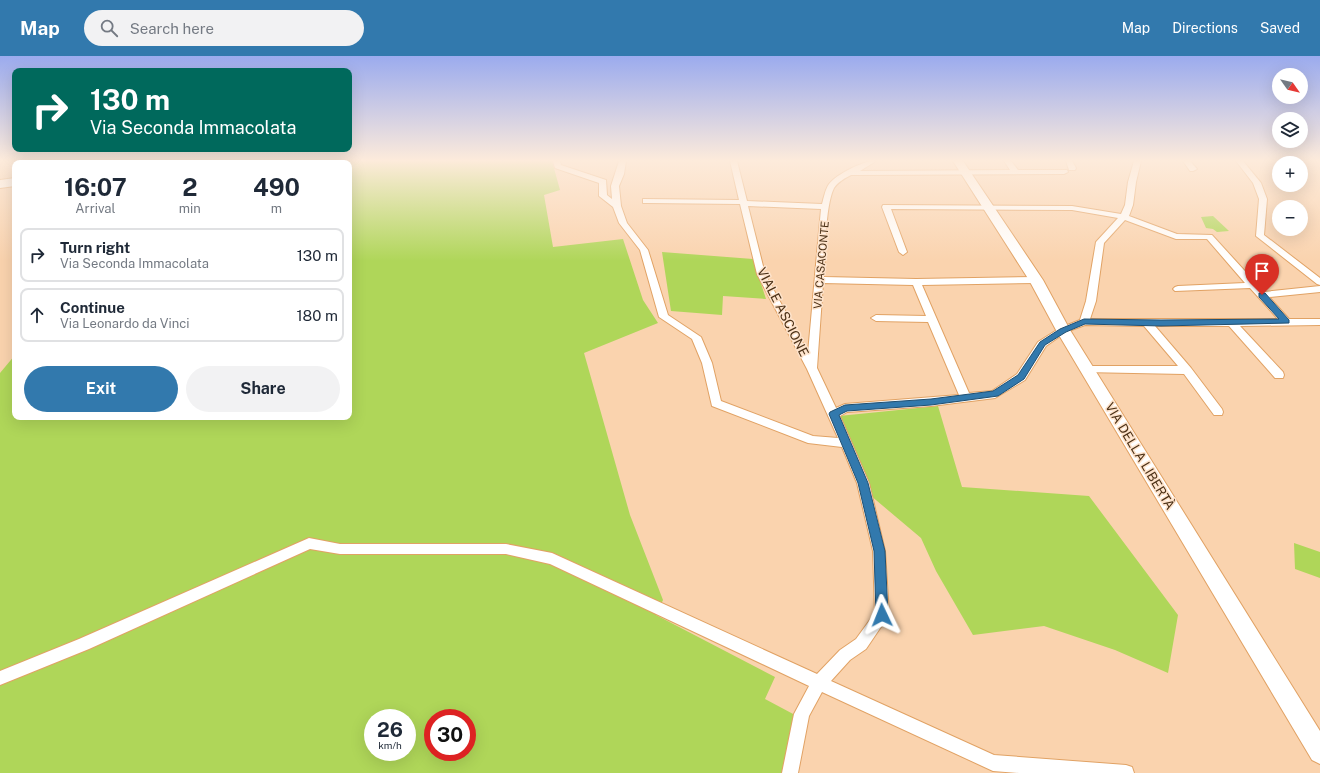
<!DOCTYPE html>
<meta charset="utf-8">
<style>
:root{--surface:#fff;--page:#f2f2f3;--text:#1f2937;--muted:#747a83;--line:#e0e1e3;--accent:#3279ad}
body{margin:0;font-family:"Public Sans",sans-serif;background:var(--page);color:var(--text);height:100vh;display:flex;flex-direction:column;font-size:15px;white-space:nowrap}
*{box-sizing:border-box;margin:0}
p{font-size:13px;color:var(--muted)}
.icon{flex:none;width:22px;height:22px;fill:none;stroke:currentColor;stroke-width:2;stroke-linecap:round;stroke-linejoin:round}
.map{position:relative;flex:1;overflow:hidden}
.drawer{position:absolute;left:12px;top:104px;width:340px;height:260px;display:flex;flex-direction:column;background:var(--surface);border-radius:8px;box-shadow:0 4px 16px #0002}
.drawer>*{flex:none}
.top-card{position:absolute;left:12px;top:12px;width:340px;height:84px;border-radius:8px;box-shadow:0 4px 16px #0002;background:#00695c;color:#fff;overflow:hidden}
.needle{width:26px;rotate:124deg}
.fabs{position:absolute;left:1272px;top:12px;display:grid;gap:8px}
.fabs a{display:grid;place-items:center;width:36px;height:36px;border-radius:50%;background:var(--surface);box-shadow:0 4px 16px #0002;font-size:20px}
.speed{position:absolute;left:364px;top:653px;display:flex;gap:8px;font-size:20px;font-weight:700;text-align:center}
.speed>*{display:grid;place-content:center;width:52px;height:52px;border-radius:50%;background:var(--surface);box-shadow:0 4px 16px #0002;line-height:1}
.speed small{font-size:10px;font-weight:400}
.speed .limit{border:6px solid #d22;background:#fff;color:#111}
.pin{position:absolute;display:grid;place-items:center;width:34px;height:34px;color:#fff;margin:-41px -17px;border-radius:50% 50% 50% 0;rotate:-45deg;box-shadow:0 0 4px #0007}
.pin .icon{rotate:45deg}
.me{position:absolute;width:44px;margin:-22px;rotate:358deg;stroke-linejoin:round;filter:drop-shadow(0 0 3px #0008)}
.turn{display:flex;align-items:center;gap:14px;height:84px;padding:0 12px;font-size:18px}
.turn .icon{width:52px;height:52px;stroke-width:2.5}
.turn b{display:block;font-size:28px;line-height:34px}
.eta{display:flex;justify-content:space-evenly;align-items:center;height:68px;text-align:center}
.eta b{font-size:24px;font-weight:700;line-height:28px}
.cta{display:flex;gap:8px;margin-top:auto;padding:8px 12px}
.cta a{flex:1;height:46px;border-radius:24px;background:var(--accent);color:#fff;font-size:16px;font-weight:700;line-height:46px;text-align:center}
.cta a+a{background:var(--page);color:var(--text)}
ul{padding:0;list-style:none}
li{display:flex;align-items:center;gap:12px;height:54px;margin:0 8px 6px;padding:0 4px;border:2px solid var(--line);border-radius:8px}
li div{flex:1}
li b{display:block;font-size:15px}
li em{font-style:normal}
header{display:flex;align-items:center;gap:24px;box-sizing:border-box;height:56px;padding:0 20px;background:var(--accent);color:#fff}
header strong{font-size:19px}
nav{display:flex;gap:22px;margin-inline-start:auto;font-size:14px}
.search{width:280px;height:36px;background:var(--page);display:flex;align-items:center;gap:10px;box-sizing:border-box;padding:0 14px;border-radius:22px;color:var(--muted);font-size:15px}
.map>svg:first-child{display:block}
.green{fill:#afd659;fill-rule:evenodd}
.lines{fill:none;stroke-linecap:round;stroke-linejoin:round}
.street-casing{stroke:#e1a264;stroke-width:2}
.secondary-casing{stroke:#e1a264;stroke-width:2}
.primary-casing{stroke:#e1a264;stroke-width:2}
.street{fill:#fff;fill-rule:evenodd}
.secondary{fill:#fff;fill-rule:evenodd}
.primary{fill:#fff;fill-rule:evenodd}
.shaded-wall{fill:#ac825a}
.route{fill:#3279ad;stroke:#204f70}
.labels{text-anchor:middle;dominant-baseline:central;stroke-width:3;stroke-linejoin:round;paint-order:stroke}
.far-street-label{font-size:11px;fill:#4b3117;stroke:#fee3cb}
.street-label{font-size:13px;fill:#4b3117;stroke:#fee3cb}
</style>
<header>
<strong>Map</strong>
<div class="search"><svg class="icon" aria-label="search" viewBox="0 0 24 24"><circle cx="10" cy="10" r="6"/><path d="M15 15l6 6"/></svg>Search here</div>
<nav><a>Map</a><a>Directions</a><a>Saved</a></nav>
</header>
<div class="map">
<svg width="1320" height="717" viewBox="0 0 1320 717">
<rect width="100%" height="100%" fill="#fad3ae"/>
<!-- green -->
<path class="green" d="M 324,105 L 552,105 L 560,134 L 544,139 L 553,191 L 623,183 L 643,244 L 658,267 L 584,297 L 630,459 L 663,544 L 656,559 L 775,621 L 765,643 L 795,659 L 783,717 L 0,717 L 0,317 L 15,299 L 15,361 L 349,361 L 349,107 L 323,107 ZM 373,662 L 407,662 L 407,696 L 373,696 ZM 433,662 L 467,662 L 467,696 L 433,696 Z
M 1213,160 L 1229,175 L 1217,176 L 1213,173 L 1206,172 L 1201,161 Z
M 662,196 L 753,203 L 766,243 L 723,240 L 722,259 L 671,255 Z
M 938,350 L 962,431 L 1089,440 L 1178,559 L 1168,617 L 1115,594 L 1044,570 L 973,579 L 936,515 L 921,482 L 870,439 L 839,360 Z
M 1294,487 L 1320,496 L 1320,522 L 1295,513 Z"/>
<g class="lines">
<!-- street casing -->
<g class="street-casing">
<path id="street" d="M 224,105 L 230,105 L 231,107 L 223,107 Z
M 553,105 L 560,105 L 561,109 L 606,124 L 607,139 L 612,143 L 611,130 L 619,105 L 626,105 L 624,118 L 619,130 L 621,150 L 627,167 L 648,194 L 668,259 L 701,281 L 712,307 L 721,345 L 813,380 L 838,382 L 807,313 L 757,218 L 740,148 L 646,147 L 643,147 L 643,143 L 739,144 L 730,105 L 737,105 L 747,145 L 822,148 C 824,141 825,134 829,128 C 837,118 864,104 876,105 L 860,115 L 1010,114 L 1004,105 L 1011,105 L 1018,114 L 1067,114 L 1068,116 L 1064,118 L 851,119 C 845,122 838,126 834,132 C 825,150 825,200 824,221 L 916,223 L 1036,221 L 1041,224 L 1036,227 L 922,229 L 969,337 L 992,335 L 1017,318 L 1038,286 L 1060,272 L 1080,264 L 1086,245 L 1096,186 L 1118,162 L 1072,154 L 891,153 L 907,196 L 903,199 L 899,196 L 882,151 L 883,149 L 1072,150 L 1121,158 L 1125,149 L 1128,126 L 1134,105 L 1141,105 L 1136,126 L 1133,149 L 1129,160 L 1177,178 L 1212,179 L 1264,236 L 1320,230 L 1320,236 L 1269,241 L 1289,263 L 1320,263 L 1320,269 L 1240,270 L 1283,316 L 1284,319 L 1283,322 L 1275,322 L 1229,270 L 1155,270 L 1191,312 L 1222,353 L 1223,356 L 1222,359 L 1214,359 L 1184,318 L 1083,316 L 1082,314 L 1083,312 L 1087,310 L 1178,310 L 1144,270 L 1085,269 L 1066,276 L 1046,290 L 1025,324 L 995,342 L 931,350 L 847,356 L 840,360 L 869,427 L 885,495 L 889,559 L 866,593 L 850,604 L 831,625 L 994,699 L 1126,709 L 1132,711 L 1134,717 L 1019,717 L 993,715 L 822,636 L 809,660 L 798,717 L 782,717 L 794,658 L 809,630 L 550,508 L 506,498 L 340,498 L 310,493 L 89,593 L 0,629 L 0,615 L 79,583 L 309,482 L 340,488 L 506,488 L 552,497 L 817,618 L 840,594 L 856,583 L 875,557 L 873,495 L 857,427 L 842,391 L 808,387 L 712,350 L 702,307 L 692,283 L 659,261 L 640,194 L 619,167 L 613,151 L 599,140 L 599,127 L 555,112 ZM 748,150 L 821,153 L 808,297 L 765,218 ZM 1125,164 L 1176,183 L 1207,183 L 1245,227 L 1178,230 L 1175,231 L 1173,233 L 1175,235 L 1250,232 L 1278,263 L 1090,263 L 1096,245 L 1104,187 ZM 823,227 L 913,229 L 926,260 L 876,259 L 871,262 L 876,265 L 928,266 L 959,339 L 845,348 L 836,352 L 817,312 Z
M 1066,105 L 1072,105 L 1076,112 L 1075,114 L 1069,114 Z
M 1183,105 L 1190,105 L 1197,113 L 1193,115 L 1190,115 Z
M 1236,105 L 1243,105 L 1261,127 L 1267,143 L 1264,179 L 1320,222 L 1320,229 L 1317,228 L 1256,180 L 1259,143 L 1253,127 Z"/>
</g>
<!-- secondary casing -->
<g class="secondary-casing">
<path id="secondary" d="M 953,105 L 963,105 L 1043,224 L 1070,274 L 1320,675 L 1320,708 L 1312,704 L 1056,274 L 1029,224 Z"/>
</g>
<!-- primary casing -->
<g class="primary-casing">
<path id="primary" d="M 123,105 L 147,105 L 146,107 L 121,107 Z
M 15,122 L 15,130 L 0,132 L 0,124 Z"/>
</g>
<!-- street -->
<use href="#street" class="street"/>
<!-- secondary -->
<use href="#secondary" class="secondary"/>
<!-- primary -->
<use href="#primary" class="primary"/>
</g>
<!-- shaded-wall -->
<path class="shaded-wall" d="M 41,105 L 94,105 L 94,107 L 42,107 Z"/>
<!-- sky -->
<linearGradient id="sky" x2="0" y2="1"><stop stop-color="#9babee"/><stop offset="0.51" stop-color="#fdebdb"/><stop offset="1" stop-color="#fdebdb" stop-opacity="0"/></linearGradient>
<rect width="1320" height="205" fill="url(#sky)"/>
<!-- route -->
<path class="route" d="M 1259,237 L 1265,237 L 1289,264 L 1289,267 L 1161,270 L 1085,268 L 1066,276 L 1045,289 L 1024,323 L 998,340 L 931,349 L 847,355 L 839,359 L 868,427 L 885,495 L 888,559 L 886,563 L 882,564 L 878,563 L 876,559 L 874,495 L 858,427 L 829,358 L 830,356 L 845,349 L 931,343 L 993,335 L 1018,319 L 1040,286 L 1060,273 L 1084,263 L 1161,264 L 1279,263 L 1259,241 Z"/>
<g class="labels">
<!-- far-street labels -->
<g class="far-street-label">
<text transform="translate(821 209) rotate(-85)">VIA CASACONTE</text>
</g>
<!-- street labels -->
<g class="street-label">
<text transform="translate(783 256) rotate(63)">VIALE ASCIONE</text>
<text transform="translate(1140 400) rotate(59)">VIA DELLA LIBERTÀ</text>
</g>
</g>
</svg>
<div class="fabs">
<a><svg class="needle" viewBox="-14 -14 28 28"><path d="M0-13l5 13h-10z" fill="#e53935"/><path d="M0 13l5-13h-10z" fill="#747a83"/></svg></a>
<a><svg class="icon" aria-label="layers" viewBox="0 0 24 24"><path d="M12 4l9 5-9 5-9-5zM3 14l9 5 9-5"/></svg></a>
<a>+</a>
<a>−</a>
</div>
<div class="speed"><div>26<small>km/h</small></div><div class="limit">30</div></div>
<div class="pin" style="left:1262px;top:239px;background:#d93025"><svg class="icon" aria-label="arrive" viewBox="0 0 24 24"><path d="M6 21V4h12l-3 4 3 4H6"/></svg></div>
<svg class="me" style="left:882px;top:559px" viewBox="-20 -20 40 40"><path d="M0-17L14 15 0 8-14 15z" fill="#3279ad" stroke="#fff" stroke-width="4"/></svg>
<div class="top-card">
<div class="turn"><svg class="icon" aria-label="right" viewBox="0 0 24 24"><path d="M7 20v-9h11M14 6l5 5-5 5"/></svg><div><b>130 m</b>Via Seconda Immacolata</div></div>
</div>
<section class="drawer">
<div class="eta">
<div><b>16:07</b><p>Arrival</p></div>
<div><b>2</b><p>min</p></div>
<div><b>490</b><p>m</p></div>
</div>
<ul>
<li><svg class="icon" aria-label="right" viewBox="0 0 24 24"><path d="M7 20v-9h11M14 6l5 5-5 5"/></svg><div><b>Turn right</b><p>Via Seconda Immacolata</p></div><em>130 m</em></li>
<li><svg class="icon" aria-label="ahead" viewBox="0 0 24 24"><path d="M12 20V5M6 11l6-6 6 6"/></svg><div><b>Continue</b><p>Via Leonardo da Vinci</p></div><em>180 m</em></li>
</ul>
<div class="cta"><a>Exit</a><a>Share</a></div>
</section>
</div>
